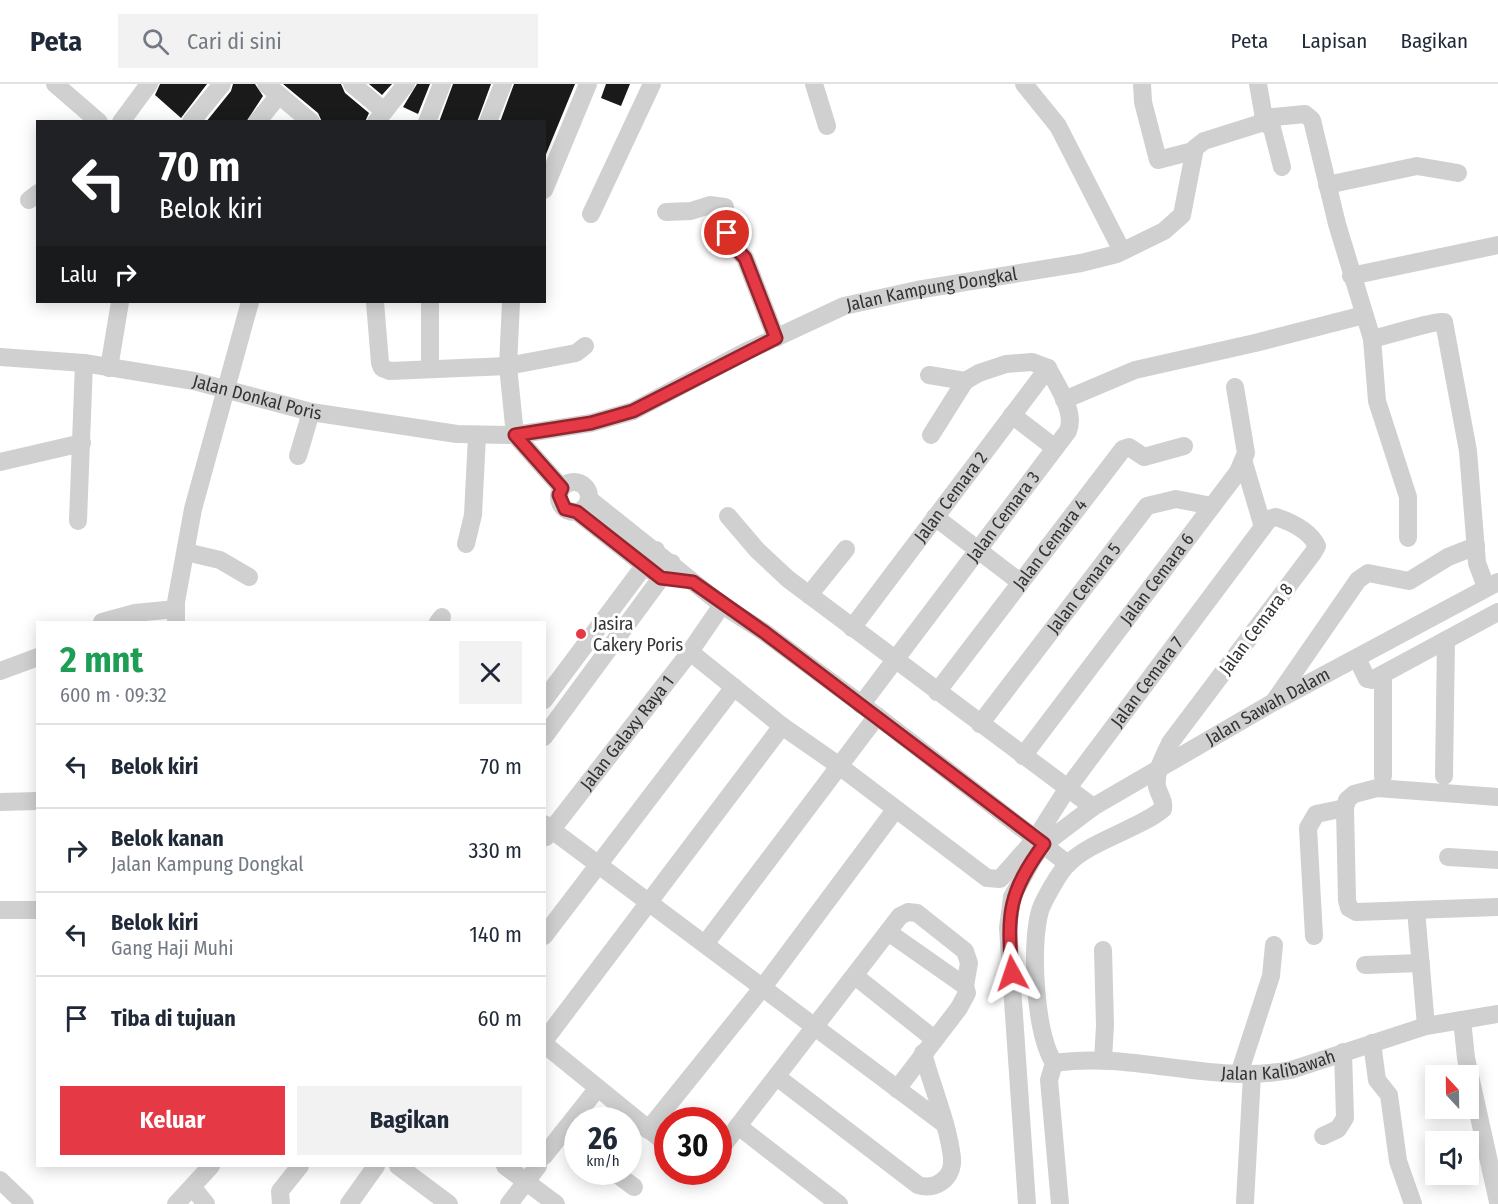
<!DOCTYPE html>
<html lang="id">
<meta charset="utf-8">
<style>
:root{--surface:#fff;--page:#f2f2f3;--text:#1f2937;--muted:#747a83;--line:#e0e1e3;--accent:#e63946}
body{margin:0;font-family:"Fira Sans Condensed",sans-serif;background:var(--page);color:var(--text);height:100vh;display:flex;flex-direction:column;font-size:22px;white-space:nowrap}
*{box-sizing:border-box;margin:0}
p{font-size:20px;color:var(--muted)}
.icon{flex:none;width:33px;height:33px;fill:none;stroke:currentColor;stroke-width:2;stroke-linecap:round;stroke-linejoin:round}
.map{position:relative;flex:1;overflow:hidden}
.sheet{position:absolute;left:36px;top:537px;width:510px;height:546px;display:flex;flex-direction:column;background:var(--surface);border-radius:0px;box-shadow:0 3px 15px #0003}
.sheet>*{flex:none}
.guide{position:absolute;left:36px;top:36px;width:510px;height:183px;border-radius:0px;box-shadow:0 3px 15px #0003;background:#202124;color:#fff;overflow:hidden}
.needle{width:39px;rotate:338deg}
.controls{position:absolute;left:1425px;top:981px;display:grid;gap:12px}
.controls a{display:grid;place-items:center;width:54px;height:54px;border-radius:0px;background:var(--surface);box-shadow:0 3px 15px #0003;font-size:30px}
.speed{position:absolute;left:564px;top:1023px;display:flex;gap:12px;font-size:30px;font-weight:700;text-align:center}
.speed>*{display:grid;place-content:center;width:78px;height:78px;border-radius:50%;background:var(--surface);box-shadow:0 3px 15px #0003;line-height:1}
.speed small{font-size:15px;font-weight:400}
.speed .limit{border:9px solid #d22;background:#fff;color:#111}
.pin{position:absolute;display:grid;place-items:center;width:51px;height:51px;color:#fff;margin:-26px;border:3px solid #fff;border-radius:50%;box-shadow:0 2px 6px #0007}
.me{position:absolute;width:66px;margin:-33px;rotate:355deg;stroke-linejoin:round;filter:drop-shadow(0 0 4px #0008)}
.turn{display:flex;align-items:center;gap:21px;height:126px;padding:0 24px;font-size:27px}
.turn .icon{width:78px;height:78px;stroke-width:2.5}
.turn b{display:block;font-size:42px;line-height:51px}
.then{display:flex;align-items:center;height:57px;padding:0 24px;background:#0003;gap:12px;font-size:22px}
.round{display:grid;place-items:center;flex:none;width:63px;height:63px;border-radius:0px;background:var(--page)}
.summary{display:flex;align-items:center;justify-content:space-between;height:102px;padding:0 24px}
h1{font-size:36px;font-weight:700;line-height:45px;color:#1e9e55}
.cta{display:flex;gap:12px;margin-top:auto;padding:12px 24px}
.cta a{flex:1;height:69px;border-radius:0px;background:var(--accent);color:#fff;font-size:24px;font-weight:700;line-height:69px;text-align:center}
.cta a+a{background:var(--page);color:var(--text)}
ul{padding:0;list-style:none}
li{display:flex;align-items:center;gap:18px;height:84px;padding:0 24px;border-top:2px solid var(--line)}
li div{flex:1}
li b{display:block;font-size:22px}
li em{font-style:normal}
header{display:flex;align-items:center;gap:36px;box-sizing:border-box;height:84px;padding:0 30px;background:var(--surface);border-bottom:2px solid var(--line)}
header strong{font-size:28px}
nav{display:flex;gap:33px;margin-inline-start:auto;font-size:21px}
.search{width:420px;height:54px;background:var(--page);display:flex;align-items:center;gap:15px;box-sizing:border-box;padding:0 21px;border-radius:0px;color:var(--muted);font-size:22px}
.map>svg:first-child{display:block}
.building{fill:#1a1a1a}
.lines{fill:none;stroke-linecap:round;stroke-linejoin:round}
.minor{stroke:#d0d0d0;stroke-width:18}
.route-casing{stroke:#96252e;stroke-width:15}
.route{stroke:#e63946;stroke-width:10}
.poi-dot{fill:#e63946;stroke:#fff;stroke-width:2}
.labels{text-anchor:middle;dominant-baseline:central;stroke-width:6;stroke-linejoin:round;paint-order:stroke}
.street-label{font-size:18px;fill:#333;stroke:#fff}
.poi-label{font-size:18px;fill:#333;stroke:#fff;text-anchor:start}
</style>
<header>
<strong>Peta</strong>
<div class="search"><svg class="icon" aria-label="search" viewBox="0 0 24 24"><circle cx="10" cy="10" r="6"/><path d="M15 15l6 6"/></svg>Cari di sini</div>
<nav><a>Peta</a><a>Lapisan</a><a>Bagikan</a></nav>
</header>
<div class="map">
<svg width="1498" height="1120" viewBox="0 0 1498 1120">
<rect width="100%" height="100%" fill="#fff"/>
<!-- building -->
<path class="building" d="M 160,0 L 207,0 L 181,34 L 155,11 Z
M 233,0 L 255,0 L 263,12 L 246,38 L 206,38 L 231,7 Z
M 283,0 L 341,0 L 345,9 L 369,29 L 365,38 L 322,38 L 318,29 Z
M 369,0 L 392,0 L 382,11 Z
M 417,0 L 430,0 L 418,30 L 403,23 Z
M 453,0 L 491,0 L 477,38 L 439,38 Z
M 514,0 L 575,0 L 544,75 L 544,38 L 500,38 Z
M 606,0 L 630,0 L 621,22 L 601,14 Z"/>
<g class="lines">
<!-- minor -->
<g class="minor">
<path d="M 55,0 L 99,38"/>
<path d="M 266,0 L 311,38"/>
<path d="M 352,0 L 384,27"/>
<path d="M 814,0 L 827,42"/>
<path d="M 1024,0 L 1058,42 L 1122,167"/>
<path d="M 1142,0 L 1143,18 L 1158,76 L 1193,67"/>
<path d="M 1264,34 L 1305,30 L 1312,36 L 1337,140 L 1372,255 L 1377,317 L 1408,413 L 1408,454"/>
<path d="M 1262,37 L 1272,44 L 1282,83"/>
<path d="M 121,38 L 149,0"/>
<path d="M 191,38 L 222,0"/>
<path d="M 257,38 L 279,11"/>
<path d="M 376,38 L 406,0"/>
<path d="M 427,38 L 442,0"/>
<path d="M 488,38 L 503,0"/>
<path d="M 1327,101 L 1417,82 L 1458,89"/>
<path d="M 544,106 L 588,0"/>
<path d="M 29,116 L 38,109"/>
<path d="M 666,128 L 691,127 L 710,121 L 725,123 L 727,155 L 745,174 L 776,254"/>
<path d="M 591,130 L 652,0"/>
<path d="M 1351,192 L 1498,161"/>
<path d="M 375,218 L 380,279 L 382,284 L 390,287 L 508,282 L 576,269 L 585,262"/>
<path d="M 511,218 L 508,282 L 515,351 L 562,404"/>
<path d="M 1372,255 C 1386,252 1436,236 1444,238 L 1468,367 L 1477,479 L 1486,503"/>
<path id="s1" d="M 0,273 L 84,279 L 194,297 L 311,328 L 457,350 L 515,351 L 591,339 L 633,327 L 745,268 L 844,222 L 917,206 L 1081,179 L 1117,170 L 1164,147 L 1182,131 L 1195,64 L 1204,57 L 1258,40 L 1264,34 L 1258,0"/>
<path d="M 109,284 L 120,218"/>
<path d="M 430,285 L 430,218"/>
<path d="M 929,291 L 965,297 L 979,289 L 1006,280 L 1032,278 L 1048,284"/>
<path d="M 1064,316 L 1135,286 L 1255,259 L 1364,231"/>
<path d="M 1012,331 L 1055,364"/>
<path d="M 931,351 L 965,297"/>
<path d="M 298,372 L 311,328"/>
<path d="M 0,378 L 82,359"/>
<path d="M 1244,379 L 1263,443"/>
<circle cx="574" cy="413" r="15"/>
<path d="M 589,415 L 722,521 L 764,548 L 877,632 L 1068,780"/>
<path d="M 577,428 L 653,488"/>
<path d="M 728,432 L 757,466 L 788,495 L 1093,723"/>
<path d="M 935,433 L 1020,498"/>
<path d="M 78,437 L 84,279"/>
<path d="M 466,460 L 473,431 L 477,352"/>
<path d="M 186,468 L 220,476 L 249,493"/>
<path d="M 809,511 L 846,465"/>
<path d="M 102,538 L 135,529 L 176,525"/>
<path d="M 176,538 L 176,518 L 193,425 L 250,218"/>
<path d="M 438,538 L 442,533"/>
<path id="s2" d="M 852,544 L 1048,284"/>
<path id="s3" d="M 689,567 L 782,642 L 838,681 L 987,794 L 1000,795 L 1036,754 L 1067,705 L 1269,435 L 1276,433 C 1291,438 1310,447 1317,462 L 1313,469 L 1170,659 C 1164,673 1155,687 1157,702 C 1158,710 1165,716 1163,725 C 1139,745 1090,757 1068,780 C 1060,787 1043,817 1040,827 C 1030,861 1035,949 1054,979 L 1049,996 L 1060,1120"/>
<path d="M 1357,574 L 1367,595 L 1372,596 L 1498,528"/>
<path d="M 0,587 L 38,573"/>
<path d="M 1383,591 L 1383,692"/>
<path id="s4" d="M 937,608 L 1123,365 L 1129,363 L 1144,373 L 1184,362"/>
<path d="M 544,616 L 656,466"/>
<path d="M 1275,616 L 1358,496 L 1368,489 L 1409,497 L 1448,473 L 1476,462"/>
<path id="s5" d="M 861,621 L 1068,347 C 1076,328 1057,302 1048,284"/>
<path id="s6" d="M 980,640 L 1147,422 L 1176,415 L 1212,422"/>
<path d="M 544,653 L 672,479"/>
<path id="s7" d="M 1023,672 L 1238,388 L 1246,369 L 1235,303"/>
<path d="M 1444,692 L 1446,556"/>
<path d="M 1498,713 L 1377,704 L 1354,710 L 1347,716 L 1345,724 L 1347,816 L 1349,824 L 1356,828 L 1498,823"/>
<path d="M 0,718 L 38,717"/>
<path d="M 544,740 L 943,1039"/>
<path id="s8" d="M 546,753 L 687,572 L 722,521"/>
<path d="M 1448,773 L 1498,776"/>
<path d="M 0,826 L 38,826"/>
<path d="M 1416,826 L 1426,942"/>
<path d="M 888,848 L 965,902 L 967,909 L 959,924 L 897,1005"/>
<path d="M 544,852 L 734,603"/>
<path d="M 1314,852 L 1308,744 L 1316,730 L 1345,724"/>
<path d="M 705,860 L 877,632"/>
<path d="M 1365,881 L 1421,879"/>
<path d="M 855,892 L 934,955"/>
<path d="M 1462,936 L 1466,974 L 1498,1118"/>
<path d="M 544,957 L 782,642"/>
<path d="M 1372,959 L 1377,996 L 1389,1011 L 1398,1077 L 1413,1120"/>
<path d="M 544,960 L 668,1061"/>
<path d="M 1103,976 L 1105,941 L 1103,866"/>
<path id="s9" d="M 1054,979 C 1133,967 1212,1001 1291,986 L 1426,942 L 1498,930"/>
<path d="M 1239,990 L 1271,892 L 1274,861"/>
<path d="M 777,993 L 918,1101 C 935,1107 954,1094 952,1074 C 948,1039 932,1003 923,969"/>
<path d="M 738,1042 L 839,1120"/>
<path d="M 648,1046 L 763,903 L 895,726"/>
<path d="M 562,1049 L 578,1060"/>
<path d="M 1323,1052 L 1338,1045 L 1345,1034 L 1343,968"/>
<path d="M 718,1068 L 900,832 L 908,828 L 917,829 L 965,867 L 969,879 L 965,902"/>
<path d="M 544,1072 L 597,1005"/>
<path d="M 398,1082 L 449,1120"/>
<path d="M 505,1082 L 556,1120"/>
<path d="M 614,1088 L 634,1103"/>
<path d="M 0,1096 L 25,1120"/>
<path d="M 193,1104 L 206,1120"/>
<path d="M 1245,1118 L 1252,991"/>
<path d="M 176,1120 L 211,1082"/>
<path d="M 281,1120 L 280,1107 L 300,1082"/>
<path d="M 349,1120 L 376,1082"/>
<path d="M 509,1120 L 538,1082"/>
<path id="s10" d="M 1027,1120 L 1008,844 L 1012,813 L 1034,773 L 1044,760 L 1093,723 L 1272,619 L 1498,498"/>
</g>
</g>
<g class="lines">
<!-- route casing -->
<g class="route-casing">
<path id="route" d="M 727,149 L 727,155 L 745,174 L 776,254 L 633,327 L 591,339 L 515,351 L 562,404 L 559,411 L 565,425 L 577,428 L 661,494 L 693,498 L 764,548 L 1044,760 C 1008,809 1007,829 1012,889"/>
</g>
<!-- route -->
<use href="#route" class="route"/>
</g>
<!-- markers -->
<circle class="poi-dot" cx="581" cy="550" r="6"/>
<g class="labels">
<!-- street labels -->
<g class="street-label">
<text stroke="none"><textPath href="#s1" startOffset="968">Jalan Kampung Dongkal</textPath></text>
<text stroke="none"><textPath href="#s1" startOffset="261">Jalan Donkal Poris</textPath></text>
<text stroke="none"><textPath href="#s2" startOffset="164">Jalan Cemara 2</textPath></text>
<text stroke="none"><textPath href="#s5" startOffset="236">Jalan Cemara 3</textPath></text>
<text stroke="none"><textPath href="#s4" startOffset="186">Jalan Cemara 4</textPath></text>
<text stroke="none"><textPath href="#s7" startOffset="222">Jalan Cemara 6</textPath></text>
<text stroke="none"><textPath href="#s6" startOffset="171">Jalan Cemara 5</textPath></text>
<text transform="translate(1256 545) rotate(-53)">Jalan Cemara 8</text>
<text stroke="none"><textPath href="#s3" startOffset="634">Jalan Cemara 7</textPath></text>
<text stroke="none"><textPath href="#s10" startOffset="633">Jalan Sawah Dalam</textPath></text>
<text stroke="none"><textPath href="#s8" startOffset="132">Jalan Galaxy Raya 1</textPath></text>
<text stroke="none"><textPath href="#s9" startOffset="226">Jalan Kalibawah</textPath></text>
</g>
<!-- poi labels -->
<g class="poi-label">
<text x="593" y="540">Jasira<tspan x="593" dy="21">Cakery Poris</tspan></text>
</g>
</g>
</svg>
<div class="controls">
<a><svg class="needle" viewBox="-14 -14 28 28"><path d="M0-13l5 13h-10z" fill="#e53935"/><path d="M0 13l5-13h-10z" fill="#747a83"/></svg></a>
<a><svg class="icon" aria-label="sound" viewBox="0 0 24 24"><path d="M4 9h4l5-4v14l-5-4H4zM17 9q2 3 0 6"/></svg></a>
</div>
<div class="speed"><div>26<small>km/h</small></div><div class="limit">30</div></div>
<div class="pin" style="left:727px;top:149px;background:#d93025"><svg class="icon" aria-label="arrive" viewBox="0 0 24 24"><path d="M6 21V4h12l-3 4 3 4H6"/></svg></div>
<svg class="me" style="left:1012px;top:889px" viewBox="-20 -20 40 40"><path d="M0-17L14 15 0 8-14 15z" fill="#e63946" stroke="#fff" stroke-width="4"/></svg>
<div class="guide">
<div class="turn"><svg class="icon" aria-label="left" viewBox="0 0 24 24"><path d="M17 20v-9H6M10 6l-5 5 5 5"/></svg><div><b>70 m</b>Belok kiri</div></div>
<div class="then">Lalu<svg class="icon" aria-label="right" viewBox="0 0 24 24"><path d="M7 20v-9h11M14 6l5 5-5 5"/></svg></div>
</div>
<section class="sheet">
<div class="summary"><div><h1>2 mnt</h1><p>600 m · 09:32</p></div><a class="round"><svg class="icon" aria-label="close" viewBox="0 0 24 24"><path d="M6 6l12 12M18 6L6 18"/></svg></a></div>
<ul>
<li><svg class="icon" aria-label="left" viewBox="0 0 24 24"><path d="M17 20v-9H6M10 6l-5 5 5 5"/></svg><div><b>Belok kiri</b></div><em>70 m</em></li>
<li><svg class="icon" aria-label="right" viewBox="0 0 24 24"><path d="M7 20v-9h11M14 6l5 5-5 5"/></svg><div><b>Belok kanan</b><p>Jalan Kampung Dongkal</p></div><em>330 m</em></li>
<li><svg class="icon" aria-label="left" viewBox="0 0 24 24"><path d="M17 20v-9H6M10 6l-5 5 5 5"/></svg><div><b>Belok kiri</b><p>Gang Haji Muhi</p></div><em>140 m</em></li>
<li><svg class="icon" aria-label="arrive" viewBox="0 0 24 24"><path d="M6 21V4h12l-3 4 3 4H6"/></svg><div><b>Tiba di tujuan</b></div><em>60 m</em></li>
</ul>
<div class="cta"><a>Keluar</a><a>Bagikan</a></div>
</section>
</div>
